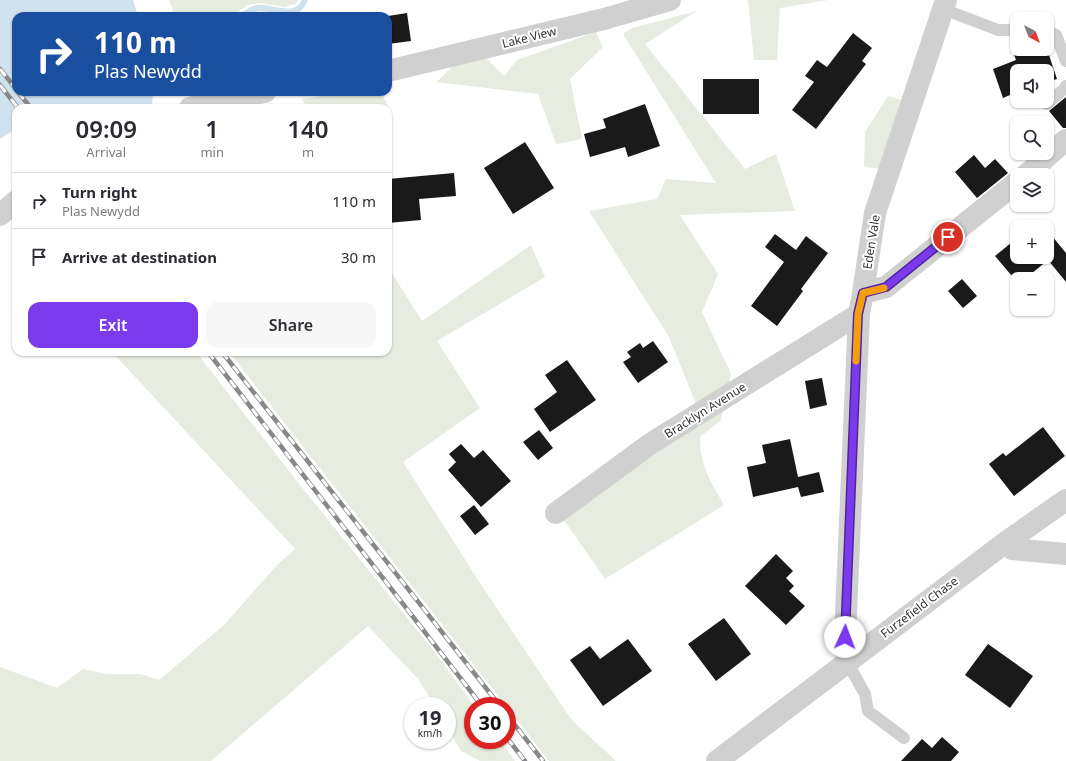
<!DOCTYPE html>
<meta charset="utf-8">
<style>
:root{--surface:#fff;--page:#f7f7f7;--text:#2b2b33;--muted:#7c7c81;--line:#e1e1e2;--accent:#7c3aed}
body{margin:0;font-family:"Noto Sans",sans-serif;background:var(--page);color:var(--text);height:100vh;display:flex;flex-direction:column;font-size:15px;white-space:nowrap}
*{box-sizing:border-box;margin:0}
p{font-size:13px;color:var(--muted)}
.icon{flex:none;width:22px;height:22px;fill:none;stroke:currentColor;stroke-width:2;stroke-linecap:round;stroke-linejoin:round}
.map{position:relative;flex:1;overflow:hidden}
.sheet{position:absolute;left:12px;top:104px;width:380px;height:252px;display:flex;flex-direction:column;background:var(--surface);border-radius:12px;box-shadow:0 1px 3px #0004}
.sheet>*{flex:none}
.guide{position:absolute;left:12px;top:12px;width:380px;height:84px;border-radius:12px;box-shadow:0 1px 3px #0004;background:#1a4fa0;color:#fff;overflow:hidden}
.needle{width:26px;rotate:138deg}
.tools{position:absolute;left:1010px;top:12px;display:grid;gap:8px}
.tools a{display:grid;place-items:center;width:44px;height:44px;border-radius:8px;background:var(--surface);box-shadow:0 1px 3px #0004;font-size:20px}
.speed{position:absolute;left:404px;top:697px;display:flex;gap:8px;font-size:20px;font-weight:700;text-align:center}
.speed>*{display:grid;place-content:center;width:52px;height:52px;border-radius:50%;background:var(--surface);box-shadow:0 1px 3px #0004;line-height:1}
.speed small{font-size:10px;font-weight:400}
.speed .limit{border:6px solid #d22;background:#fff;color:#111}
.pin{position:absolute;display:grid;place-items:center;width:34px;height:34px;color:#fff;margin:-17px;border:2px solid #fff;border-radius:50%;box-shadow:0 1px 4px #0007}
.me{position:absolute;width:44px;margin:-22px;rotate:2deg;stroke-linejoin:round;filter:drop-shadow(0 0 3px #0008)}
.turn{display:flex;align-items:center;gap:14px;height:84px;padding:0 16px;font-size:18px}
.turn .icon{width:52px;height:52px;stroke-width:2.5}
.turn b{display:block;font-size:28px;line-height:34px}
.eta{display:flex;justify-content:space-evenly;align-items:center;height:68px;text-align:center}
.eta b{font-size:24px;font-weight:600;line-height:28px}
.primary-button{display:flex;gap:8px;margin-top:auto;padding:8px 16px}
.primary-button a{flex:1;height:46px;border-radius:12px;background:var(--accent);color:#fff;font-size:16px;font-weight:600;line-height:46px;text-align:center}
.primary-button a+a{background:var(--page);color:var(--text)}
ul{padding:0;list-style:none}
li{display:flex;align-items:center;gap:12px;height:56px;padding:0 16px;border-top:1px solid var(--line)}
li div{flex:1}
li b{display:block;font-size:15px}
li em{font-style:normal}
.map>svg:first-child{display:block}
.green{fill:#e6ecdf}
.water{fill:#cfe2ee}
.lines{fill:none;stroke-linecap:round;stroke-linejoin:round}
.stream{stroke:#cfe2ee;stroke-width:6}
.building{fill:#1a1a1a}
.service{stroke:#d0d0d0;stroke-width:12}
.minor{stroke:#d0d0d0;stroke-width:22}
.rail-casing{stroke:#888;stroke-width:4.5}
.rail{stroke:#fff;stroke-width:3;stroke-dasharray:9;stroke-linecap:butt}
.route-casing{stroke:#51269a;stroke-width:10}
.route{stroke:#7c3aed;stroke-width:7}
.slow{stroke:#f59e0b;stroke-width:7}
.labels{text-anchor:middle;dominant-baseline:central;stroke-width:4;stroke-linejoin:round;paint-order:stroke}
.street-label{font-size:12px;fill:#333;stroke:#fff}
</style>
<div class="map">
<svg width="1066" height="761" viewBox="0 0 1066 761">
<rect width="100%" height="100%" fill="#fff"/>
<!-- green -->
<path class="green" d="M 169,0 L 298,0 L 296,4 L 284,7 L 260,3 L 247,5 L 233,16 L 175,16 Z
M 748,0 L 828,0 L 780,8 L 777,60 L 754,60 Z
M 697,11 L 645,44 L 745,169 L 776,154 L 795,211 L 680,215 L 718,274 L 702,312 L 731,374 L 721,420 L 700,437 C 700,466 710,480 724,505 L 605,579 L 564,520 L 611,483 L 703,421 L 669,337 L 589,211 L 657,199 L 666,179 L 716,183 L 623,34 L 632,28 Z
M 596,32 L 603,47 L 570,79 L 582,139 L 556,144 L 538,94 L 437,82 L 459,60 L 482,54 L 504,76 L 517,60 Z
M 347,92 L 381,92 L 389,108 L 388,110 L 388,108 L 307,108 L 302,99 Z
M 888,96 L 904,101 L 882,169 L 864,167 L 865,132 Z
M 531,245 L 545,277 L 437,341 L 480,408 L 403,462 L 478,580 L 571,719 L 616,761 L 549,761 L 229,352 L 388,352 L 388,267 L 422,321 Z
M 112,352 L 196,352 L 304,490 L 433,650 L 474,706 L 473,706 L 473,740 L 499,740 L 515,761 L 480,761 L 461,751 L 447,727 L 447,706 L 435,706 L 418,679 L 368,626 L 211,761 L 0,761 L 0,667 L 57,688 L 83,669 L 107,674 L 140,674 L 159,680 L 224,625 L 277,565 L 295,549 Z"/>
<!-- water -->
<path class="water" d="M 0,0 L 133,0 L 138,16 L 16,16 L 16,92 L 153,92 L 152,106 L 149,108 L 16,108 L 16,129 L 0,139 Z"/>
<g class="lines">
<!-- stream -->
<path class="stream" d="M 242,16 C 248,12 254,7 262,8 C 276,9 298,19 305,0"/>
</g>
<!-- building -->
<path class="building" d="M 407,13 L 411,41 L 388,44 L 388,16 Z
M 853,33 L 872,48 L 862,61 L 866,64 L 816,129 L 792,110 L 814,82 L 805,76 L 817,60 L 827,67 Z
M 1012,49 L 1047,49 L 1057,79 L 1047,82 L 1047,71 L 1017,71 L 1017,92 L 1003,98 L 993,69 L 1016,60 Z
M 703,79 L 759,79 L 759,114 L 703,114 Z
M 1066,97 L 1066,128 L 1063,128 L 1049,111 Z
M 645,104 L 660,146 L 628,157 L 625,147 L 590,157 L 584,134 L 606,128 L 603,119 Z
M 525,142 L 554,188 L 513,214 L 484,168 Z
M 974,155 L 985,168 L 995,159 L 1008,173 L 977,198 L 955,172 Z
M 454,173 L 456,196 L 419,199 L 421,220 L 388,223 L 388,179 Z
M 1047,230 L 1066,253 L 1066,282 L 1048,260 L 1025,279 L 1017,279 L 1017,282 L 995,256 L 1017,238 L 1017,257 L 1047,257 Z
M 775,234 L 796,250 L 806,236 L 828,253 L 801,289 L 803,291 L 777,326 L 751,306 L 784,262 L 765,247 Z
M 962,279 L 977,296 L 963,308 L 948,291 Z
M 653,341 L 668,362 L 638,383 L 623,362 L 631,357 L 627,352 L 640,343 L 643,348 Z
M 567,360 L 596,400 L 550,432 L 534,409 L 557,392 L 545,375 Z
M 822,378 L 827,405 L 810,409 L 805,381 Z
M 1043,427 L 1065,456 L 1014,496 L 989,464 L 1003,453 L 1006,456 Z
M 539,430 L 553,448 L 538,460 L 523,442 Z
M 790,439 L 798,477 L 819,472 L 824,492 L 801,497 L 798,487 L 753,497 L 747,467 L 766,463 L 762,445 Z
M 461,444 L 474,458 L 483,450 L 511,481 L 481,507 L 448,470 L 456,462 L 449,454 Z
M 474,505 L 489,524 L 475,535 L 460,516 Z
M 776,554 L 793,571 L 786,578 L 794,586 L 789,591 L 805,606 L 786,625 L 745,586 Z
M 724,618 L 751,654 L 716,681 L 688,644 Z
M 628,639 L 652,671 L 603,706 L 570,660 L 590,646 L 600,659 Z
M 988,644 L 1033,676 L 1010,708 L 965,675 Z
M 942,737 L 959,752 L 951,761 L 901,761 L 922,739 L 932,748 Z"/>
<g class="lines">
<!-- service -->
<path class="service" d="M 943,9 L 998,30 L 1017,30
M 1047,31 L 1056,35 L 1066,61
M 1047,104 L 1064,89 L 1066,86
M 847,662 L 865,694 L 868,711 L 904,738"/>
<!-- minor -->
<path class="minor" d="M 388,71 L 604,19 L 670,0
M 190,108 L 224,99 L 265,92
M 1026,175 L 1066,140
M 0,215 L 16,201
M 863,293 L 886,287 L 1017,182
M 556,513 L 650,444 L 859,314
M 1006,542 L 1012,549 L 1066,554
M 847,662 L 845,637 L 859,314 L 863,293 L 875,213 L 946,0
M 717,761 L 1006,542 L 1066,500"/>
<!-- rail casing -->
<g class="rail-casing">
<path id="rail" d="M 0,69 L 16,89
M 0,85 L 18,108
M 18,92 L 31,108
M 208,352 L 482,706
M 222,352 L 500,706
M 507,715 L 543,761
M 507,738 L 525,761"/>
</g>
<!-- rail -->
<use href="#rail" class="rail"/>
</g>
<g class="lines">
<!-- route casing -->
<g class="route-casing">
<path id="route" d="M 845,637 L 858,314 L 863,293 L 886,287 L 948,237"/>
</g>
<!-- route -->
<use href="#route" class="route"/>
<!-- slow -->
<path class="slow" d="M 856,361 L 858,314 L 863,293 L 884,288"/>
</g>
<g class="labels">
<!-- street labels -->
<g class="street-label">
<text transform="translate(529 37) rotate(-14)">Lake View</text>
<text transform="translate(871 242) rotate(-81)">Eden Vale</text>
<text transform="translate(705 410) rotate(-32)">Bracklyn Avenue</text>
<text transform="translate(919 607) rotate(-37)">Furzefield Chase</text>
</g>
</g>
</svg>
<div class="tools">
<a><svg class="needle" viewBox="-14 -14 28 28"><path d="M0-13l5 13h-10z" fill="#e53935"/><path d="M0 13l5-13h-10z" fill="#7c7c81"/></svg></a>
<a><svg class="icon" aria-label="sound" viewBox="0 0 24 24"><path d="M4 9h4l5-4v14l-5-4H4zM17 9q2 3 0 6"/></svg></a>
<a><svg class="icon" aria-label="search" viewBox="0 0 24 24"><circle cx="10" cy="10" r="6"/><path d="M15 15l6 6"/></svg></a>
<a><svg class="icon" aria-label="layers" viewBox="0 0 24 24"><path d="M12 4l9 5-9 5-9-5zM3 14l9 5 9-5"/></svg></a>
<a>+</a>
<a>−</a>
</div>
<div class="speed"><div>19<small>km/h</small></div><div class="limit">30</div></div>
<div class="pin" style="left:948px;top:237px;background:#d93025"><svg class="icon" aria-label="arrive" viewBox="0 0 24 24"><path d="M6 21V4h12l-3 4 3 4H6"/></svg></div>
<svg class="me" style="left:845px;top:637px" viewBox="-20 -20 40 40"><circle r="19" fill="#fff"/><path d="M0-13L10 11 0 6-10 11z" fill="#7c3aed"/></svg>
<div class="guide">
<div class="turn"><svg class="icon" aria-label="right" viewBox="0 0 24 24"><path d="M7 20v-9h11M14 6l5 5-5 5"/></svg><div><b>110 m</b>Plas Newydd</div></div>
</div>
<section class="sheet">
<div class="eta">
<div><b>09:09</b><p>Arrival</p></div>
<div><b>1</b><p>min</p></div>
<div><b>140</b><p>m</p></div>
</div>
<ul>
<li><svg class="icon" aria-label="right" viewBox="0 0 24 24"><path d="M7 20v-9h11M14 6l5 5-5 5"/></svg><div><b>Turn right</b><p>Plas Newydd</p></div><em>110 m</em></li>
<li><svg class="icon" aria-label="arrive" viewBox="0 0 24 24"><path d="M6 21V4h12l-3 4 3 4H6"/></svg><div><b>Arrive at destination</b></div><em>30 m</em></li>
</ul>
<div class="primary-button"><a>Exit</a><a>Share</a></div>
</section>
</div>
